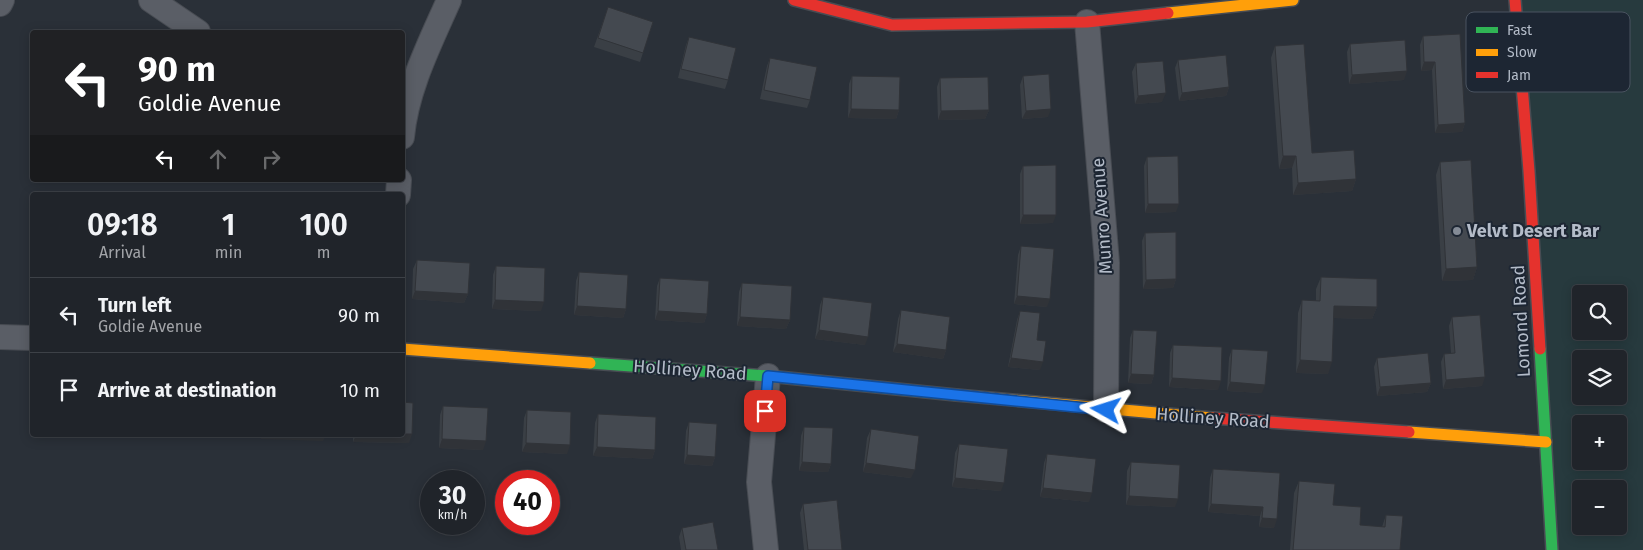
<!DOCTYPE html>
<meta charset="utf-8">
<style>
:root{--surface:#20242a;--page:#2d3036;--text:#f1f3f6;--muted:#a2a4a8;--line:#3d4147}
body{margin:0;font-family:"Fira Sans",sans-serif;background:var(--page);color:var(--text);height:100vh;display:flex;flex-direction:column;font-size:19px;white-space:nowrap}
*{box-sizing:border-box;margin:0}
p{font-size:16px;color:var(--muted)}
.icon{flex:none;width:28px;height:28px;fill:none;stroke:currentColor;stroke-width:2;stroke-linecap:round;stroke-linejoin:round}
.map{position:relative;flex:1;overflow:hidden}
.details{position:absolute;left:30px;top:192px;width:375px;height:245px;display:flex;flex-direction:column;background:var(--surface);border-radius:5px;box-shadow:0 2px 12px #0003,0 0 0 1px var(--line)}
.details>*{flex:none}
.guide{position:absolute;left:30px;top:30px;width:375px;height:152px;border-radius:5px;box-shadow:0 2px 12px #0003,0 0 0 1px var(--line);background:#202124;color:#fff;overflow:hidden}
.buttons{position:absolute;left:1572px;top:285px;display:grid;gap:10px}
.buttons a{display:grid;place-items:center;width:55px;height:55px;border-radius:5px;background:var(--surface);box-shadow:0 2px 12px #0003,0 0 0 1px var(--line);font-size:25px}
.speed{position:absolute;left:420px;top:470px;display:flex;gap:10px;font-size:25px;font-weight:700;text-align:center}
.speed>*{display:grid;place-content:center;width:65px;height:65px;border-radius:50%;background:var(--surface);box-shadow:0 2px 12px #0003,0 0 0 1px var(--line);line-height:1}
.speed small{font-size:12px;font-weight:400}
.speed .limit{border:8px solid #d22;background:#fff;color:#111}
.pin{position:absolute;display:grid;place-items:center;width:42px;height:42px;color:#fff;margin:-21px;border-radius:10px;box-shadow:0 2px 8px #0006}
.me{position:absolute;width:55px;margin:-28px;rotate:276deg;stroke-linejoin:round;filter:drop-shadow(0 0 4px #0008)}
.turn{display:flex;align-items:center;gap:18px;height:105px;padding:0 25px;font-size:22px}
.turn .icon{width:65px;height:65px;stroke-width:2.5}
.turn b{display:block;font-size:35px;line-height:42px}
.lanes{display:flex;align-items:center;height:48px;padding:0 25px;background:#0003;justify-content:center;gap:25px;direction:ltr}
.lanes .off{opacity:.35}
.eta{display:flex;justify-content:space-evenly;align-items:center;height:85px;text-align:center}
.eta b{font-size:30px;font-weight:600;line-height:35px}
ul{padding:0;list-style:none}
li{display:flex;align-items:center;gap:15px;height:75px;padding:0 25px;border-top:1px solid var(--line)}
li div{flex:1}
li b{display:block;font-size:19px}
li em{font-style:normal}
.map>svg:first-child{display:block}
.green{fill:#273a3e;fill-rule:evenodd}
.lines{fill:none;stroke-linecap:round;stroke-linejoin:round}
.street-casing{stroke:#484c53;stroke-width:26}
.fast-casing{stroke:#484c53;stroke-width:14}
.slow-casing{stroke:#484c53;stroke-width:14}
.jam-casing{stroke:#484c53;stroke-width:14}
.street{stroke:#5a5e66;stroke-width:24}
.fast{stroke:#30b455;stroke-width:11}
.slow{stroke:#ff9f0a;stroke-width:11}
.jam{stroke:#e5322d;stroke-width:11}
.wall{fill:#3a3f45}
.shaded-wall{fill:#303338}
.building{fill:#444950;stroke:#303338}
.route-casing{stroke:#114b97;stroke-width:12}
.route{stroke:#1a73e8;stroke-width:9}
.poi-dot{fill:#848b96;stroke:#1d2633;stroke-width:2}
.labels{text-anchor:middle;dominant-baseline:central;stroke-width:4;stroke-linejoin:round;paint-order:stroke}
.street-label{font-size:18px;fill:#b4bcc9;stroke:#1d2633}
.poi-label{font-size:18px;font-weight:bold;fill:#b4bcc9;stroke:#1d2633;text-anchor:start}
.key{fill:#1d2633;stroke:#4a5360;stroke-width:1}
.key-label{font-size:14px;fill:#b4bcc9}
</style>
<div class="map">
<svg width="1643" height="550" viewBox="0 0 1643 550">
<rect width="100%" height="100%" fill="#2a3038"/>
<!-- green -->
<path class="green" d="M 1515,0 L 1643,0 L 1643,550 L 1552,550 ZM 1581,294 L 1619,294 L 1619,331 L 1581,331 ZM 1581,359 L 1619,359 L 1619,396 L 1581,396 ZM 1581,424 L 1619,424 L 1619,461 L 1581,461 ZM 1581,489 L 1619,489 L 1619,526 L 1581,526 Z"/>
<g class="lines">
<!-- street casing -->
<g class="street-casing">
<path id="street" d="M 151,0 L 198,32
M 0,4 L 2,0
M 1087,22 L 1107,263 L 1106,410
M 402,137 C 406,90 430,43 449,0
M 398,195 L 399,180
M 0,337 L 32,338
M 766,550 L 759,482 L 768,376"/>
</g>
<!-- fast casing -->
<g class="fast-casing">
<path id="fast" d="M 1540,349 L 1552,550
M 590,363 L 768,376 L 956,395"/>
</g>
<!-- slow casing -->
<g class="slow-casing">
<path id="slow" d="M 1168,13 L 1293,0
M 402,349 L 590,363
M 956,395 L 1212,418
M 1409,432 L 1546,442"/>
</g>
<!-- jam casing -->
<g class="jam-casing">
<path id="jam" d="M 794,0 L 892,25 L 1087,22 L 1168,13
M 1515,0 L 1529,171 L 1540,349
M 1212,418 L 1409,432"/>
</g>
<!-- street -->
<use href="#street" class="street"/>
<!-- fast -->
<use href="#fast" class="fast"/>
<!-- slow -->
<use href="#slow" class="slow"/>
<!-- jam -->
<use href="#jam" class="jam"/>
</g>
<!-- wall -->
<path class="wall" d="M 608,7 L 653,22 L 640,62 L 594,47 Z
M 1423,36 L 1465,123 L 1462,132 L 1435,133 L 1432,70 L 1421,71 L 1420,45 Z
M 689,37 L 728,80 L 725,89 L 678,78 L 686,45 Z
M 1350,44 L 1404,80 L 1349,84 L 1347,52 Z
M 1275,46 L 1312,153 L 1356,179 L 1352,191 L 1293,195 L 1292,168 L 1279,169 L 1271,58 Z
M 770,58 L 810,100 L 807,108 L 760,99 L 767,66 Z
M 1178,60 L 1229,87 L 1226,96 L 1179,101 L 1175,68 Z
M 1136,63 L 1162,102 L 1135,104 L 1132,72 Z
M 852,76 L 899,110 L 896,119 L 848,118 L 849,84 Z
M 1023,76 L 1048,117 L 1022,119 L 1020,85 Z
M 940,78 L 989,110 L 985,119 L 938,120 L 937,87 Z
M 1147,157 L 1176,212 L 1145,213 L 1144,166 Z
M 1440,162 L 1477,267 L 1473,280 L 1442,281 L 1436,175 Z
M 1023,166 L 1053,223 L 1020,224 L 1020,174 Z
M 1145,233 L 1176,279 L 1173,288 L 1143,289 L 1142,241 Z
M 1021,246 L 1047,307 L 1014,304 L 1018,255 Z
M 417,260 L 468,294 L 464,303 L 412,299 L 413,269 Z
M 496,266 L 541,311 L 492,309 L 493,275 Z
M 579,272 L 626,309 L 623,318 L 574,315 L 576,281 Z
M 1321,277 L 1377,307 L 1372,319 L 1334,318 L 1328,374 L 1296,373 L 1298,313 L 1302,300 L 1316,301 L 1316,289 Z
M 660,278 L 707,314 L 704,323 L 655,320 L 657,286 Z
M 742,283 L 790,320 L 786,329 L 737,326 L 739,292 Z
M 823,297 L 865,345 L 815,339 L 820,305 Z
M 901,310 L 946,350 L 943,359 L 893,352 L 898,319 Z
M 1020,311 L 1037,340 L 1040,370 L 1008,367 L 1017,320 Z
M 1452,317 L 1482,386 L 1443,389 L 1441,362 L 1444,354 L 1451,353 L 1449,326 Z
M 1133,330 L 1154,375 L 1151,384 L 1128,383 L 1130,338 Z
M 1173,345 L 1218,390 L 1169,387 L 1170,353 Z
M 1232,349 L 1262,393 L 1227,391 L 1229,358 Z
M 1377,358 L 1431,383 L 1427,392 L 1377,396 L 1374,367 Z
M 443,406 L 483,450 L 439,448 L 440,415 Z
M 527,410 L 567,454 L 522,452 L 524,418 Z
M 598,414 L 655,450 L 652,459 L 593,456 L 595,423 Z
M 689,422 L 715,457 L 712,466 L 684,464 L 686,431 Z
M 804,427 L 831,464 L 828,472 L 799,471 L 801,436 Z
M 871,429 L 911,478 L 863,472 L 867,438 Z
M 353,435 L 402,435 L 409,443 L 353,442 Z
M 959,444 L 1001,491 L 952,487 L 955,453 Z
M 1047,454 L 1089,502 L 1040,497 L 1044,463 Z
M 1131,462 L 1175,507 L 1126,505 L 1127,471 Z
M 1213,469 L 1280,473 L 1274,528 L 1259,527 L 1260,516 L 1208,512 L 1210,478 Z
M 1299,481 L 1360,525 L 1382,527 L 1386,515 L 1400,550 L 1290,550 L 1294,493 Z
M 803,504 L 842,550 L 804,550 L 800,513 Z
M 682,528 L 718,550 L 681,550 L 679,537 Z"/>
<!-- shaded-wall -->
<path class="shaded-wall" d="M 1424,62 L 1435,62 L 1432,70 L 1421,71 Z
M 1407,71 L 1404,80 L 1349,84 L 1352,75 Z
M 1229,87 L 1226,96 L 1179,101 L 1182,93 Z
M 1166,93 L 1162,102 L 1135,104 L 1138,96 Z
M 851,109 L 899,110 L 896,119 L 848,118 Z
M 1051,109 L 1048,117 L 1022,119 L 1026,111 Z
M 989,110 L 985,119 L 938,120 L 941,111 Z
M 1465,123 L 1462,132 L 1435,133 L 1438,125 Z
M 1283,156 L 1296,156 L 1292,168 L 1279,169 Z
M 1356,179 L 1352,191 L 1293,195 L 1298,183 Z
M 1148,204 L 1179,204 L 1176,212 L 1145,213 Z
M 1023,215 L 1056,215 L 1053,223 L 1020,224 Z
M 1477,267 L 1473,280 L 1442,281 L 1446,269 Z
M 1176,279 L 1173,288 L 1143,289 L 1146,280 Z
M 415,291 L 468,294 L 464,303 L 412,299 Z
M 1017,296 L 1050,299 L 1047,307 L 1014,304 Z
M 495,300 L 544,302 L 541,311 L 492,309 Z
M 577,306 L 626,309 L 623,318 L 574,315 Z
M 1334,306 L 1377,307 L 1372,319 L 1330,318 Z
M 658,311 L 707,314 L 704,323 L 655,320 Z
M 740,317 L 790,320 L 786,329 L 737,326 Z
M 819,330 L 868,337 L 865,345 L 815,339 Z
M 897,344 L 946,350 L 943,359 L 893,352 Z
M 1011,358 L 1043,362 L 1040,370 L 1008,367 Z
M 1300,360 L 1332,362 L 1328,374 L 1296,373 Z
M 1131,374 L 1154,375 L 1151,384 L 1128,383 Z
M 1485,377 L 1482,386 L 1443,389 L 1446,380 Z
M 1172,378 L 1221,381 L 1218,390 L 1169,387 Z
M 1230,382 L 1265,385 L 1262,393 L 1227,391 Z
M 1431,383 L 1427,392 L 1377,396 L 1380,387 Z
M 402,434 L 412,434 L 409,443 L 353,442 L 356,435 L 402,435 Z
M 262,435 L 326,435 L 323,441 L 261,439 Z
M 442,439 L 486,441 L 483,450 L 439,448 Z
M 526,443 L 570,445 L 567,454 L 522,452 Z
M 597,447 L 655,450 L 652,459 L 593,456 Z
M 687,455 L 715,457 L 712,466 L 684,464 Z
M 802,462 L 831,464 L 828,472 L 799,471 Z
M 866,463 L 915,470 L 911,478 L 863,472 Z
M 955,478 L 1004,483 L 1001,491 L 952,487 Z
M 1043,488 L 1092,493 L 1089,502 L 1040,497 Z
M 1129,496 L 1178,499 L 1175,507 L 1126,505 Z
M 1211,504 L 1263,507 L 1260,516 L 1208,512 Z
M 1262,518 L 1277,519 L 1274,528 L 1259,527 Z"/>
<!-- building -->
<path class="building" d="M 608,7 L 653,22 L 643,53 L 598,38 Z
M 1460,34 L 1465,123 L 1438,125 L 1435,62 L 1424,62 L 1423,36 Z
M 689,37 L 736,48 L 728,80 L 681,69 Z
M 1405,40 L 1407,71 L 1352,75 L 1350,44 Z
M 1304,44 L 1312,153 L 1354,150 L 1356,179 L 1298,183 L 1296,156 L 1283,156 L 1275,46 Z
M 1226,55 L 1229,87 L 1182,93 L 1178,60 Z
M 770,58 L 817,67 L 810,100 L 764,90 Z
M 1163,61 L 1166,93 L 1138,96 L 1136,63 Z
M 1049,74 L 1051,109 L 1026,111 L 1023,76 Z
M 852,76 L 900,77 L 899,110 L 851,109 Z
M 988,77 L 989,110 L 941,111 L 940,78 Z
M 1178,156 L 1179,204 L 1148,204 L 1147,157 Z
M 1471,160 L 1477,267 L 1446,269 L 1440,162 Z
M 1056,165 L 1056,215 L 1023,215 L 1023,166 Z
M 1176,232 L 1176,279 L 1146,280 L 1145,233 Z
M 1021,246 L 1054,249 L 1050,299 L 1017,296 Z
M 417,260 L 470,263 L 468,294 L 415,291 Z
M 496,266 L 545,268 L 544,302 L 495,300 Z
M 579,272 L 628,275 L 626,309 L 577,306 Z
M 1321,277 L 1377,279 L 1377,307 L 1334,306 L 1332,362 L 1300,360 L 1302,300 L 1320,301 Z
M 660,278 L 709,281 L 707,314 L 658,311 Z
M 742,283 L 792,286 L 790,320 L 740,317 Z
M 823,297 L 872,303 L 868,337 L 819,330 Z
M 901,310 L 950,317 L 946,350 L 897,344 Z
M 1020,311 L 1040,313 L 1037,340 L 1046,341 L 1043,362 L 1011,358 Z
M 1480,315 L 1485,377 L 1446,380 L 1444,354 L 1455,353 L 1452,317 Z
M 1133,330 L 1157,331 L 1154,375 L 1131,374 Z
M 1173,345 L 1222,347 L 1221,381 L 1172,378 Z
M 1232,349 L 1268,351 L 1265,385 L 1230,382 Z
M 1428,353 L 1431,383 L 1380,387 L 1377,358 Z
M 402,402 L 413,403 L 412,434 L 402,434 Z
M 443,406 L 488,408 L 486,441 L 442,439 Z
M 527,410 L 571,412 L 570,445 L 526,443 Z
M 598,414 L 656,417 L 655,450 L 597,447 Z
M 689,422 L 717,424 L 715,457 L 687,455 Z
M 804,427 L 833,428 L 831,464 L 802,462 Z
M 871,429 L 919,436 L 915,470 L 866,463 Z
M 959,444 L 1008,449 L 1004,483 L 955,478 Z
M 1047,454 L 1096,459 L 1092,493 L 1043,488 Z
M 1131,462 L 1180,465 L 1178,499 L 1129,496 Z
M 1213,469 L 1280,473 L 1277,519 L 1262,518 L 1263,507 L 1211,504 Z
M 1299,481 L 1335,484 L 1333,505 L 1361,507 L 1360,525 L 1385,527 L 1386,515 L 1403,516 L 1400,550 L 1293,550 Z
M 837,500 L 842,550 L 808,550 L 803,504 Z
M 713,522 L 718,550 L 686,550 L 682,528 Z"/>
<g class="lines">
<!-- route casing -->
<g class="route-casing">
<path id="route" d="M 765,411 L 768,376 L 1106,410"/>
</g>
<!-- route -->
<use href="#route" class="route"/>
</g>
<!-- markers -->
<circle class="poi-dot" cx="1457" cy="231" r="5"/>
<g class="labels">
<!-- street labels -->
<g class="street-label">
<text transform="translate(1102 216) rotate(-94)">Munro Avenue</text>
<text transform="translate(1521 321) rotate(-93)">Lomond Road</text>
<text transform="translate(690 370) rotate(4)">Holliney Road</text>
<text transform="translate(1213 418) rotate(4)">Holliney Road</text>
</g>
<!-- poi labels -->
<g class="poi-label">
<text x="1467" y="231">Velvt Desert Bar</text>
</g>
</g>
<!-- legend -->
<rect x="1466" y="12" width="164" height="80" rx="8" class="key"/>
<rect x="1476" y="27" width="22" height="6" fill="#30b455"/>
<rect x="1476" y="49" width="22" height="7" fill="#ff9f0a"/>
<rect x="1476" y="72" width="22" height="6" fill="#e5322d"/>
<g class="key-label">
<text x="1507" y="35">Fast</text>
<text x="1507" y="57">Slow</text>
<text x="1507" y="80">Jam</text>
</g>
</svg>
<div class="buttons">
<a><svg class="icon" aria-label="search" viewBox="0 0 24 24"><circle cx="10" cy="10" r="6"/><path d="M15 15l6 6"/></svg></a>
<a><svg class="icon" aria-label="layers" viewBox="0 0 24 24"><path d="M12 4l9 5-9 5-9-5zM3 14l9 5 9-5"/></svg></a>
<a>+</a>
<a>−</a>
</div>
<div class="speed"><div>30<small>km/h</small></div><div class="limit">40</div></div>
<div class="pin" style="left:765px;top:411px;background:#d93025"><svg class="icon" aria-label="arrive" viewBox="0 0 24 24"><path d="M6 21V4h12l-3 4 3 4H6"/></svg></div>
<svg class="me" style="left:1106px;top:410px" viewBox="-20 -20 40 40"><path d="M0-17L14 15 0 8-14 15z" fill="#1a73e8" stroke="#fff" stroke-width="4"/></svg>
<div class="guide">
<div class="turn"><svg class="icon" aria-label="left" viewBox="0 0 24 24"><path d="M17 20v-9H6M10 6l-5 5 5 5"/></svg><div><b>90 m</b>Goldie Avenue</div></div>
<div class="lanes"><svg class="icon" aria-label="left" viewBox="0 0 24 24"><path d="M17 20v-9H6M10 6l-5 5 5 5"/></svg><svg class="icon off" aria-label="ahead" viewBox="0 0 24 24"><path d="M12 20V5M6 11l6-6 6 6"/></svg><svg class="icon off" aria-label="right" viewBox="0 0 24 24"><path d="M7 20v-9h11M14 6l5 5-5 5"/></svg></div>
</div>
<section class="details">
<div class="eta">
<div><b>09:18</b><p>Arrival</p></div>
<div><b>1</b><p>min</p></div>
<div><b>100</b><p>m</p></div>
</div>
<ul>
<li><svg class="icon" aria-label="left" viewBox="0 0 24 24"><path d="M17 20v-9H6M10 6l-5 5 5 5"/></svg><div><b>Turn left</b><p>Goldie Avenue</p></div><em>90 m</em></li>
<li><svg class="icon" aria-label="arrive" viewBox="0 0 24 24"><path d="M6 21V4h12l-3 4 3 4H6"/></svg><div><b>Arrive at destination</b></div><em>10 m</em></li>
</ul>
</section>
</div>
